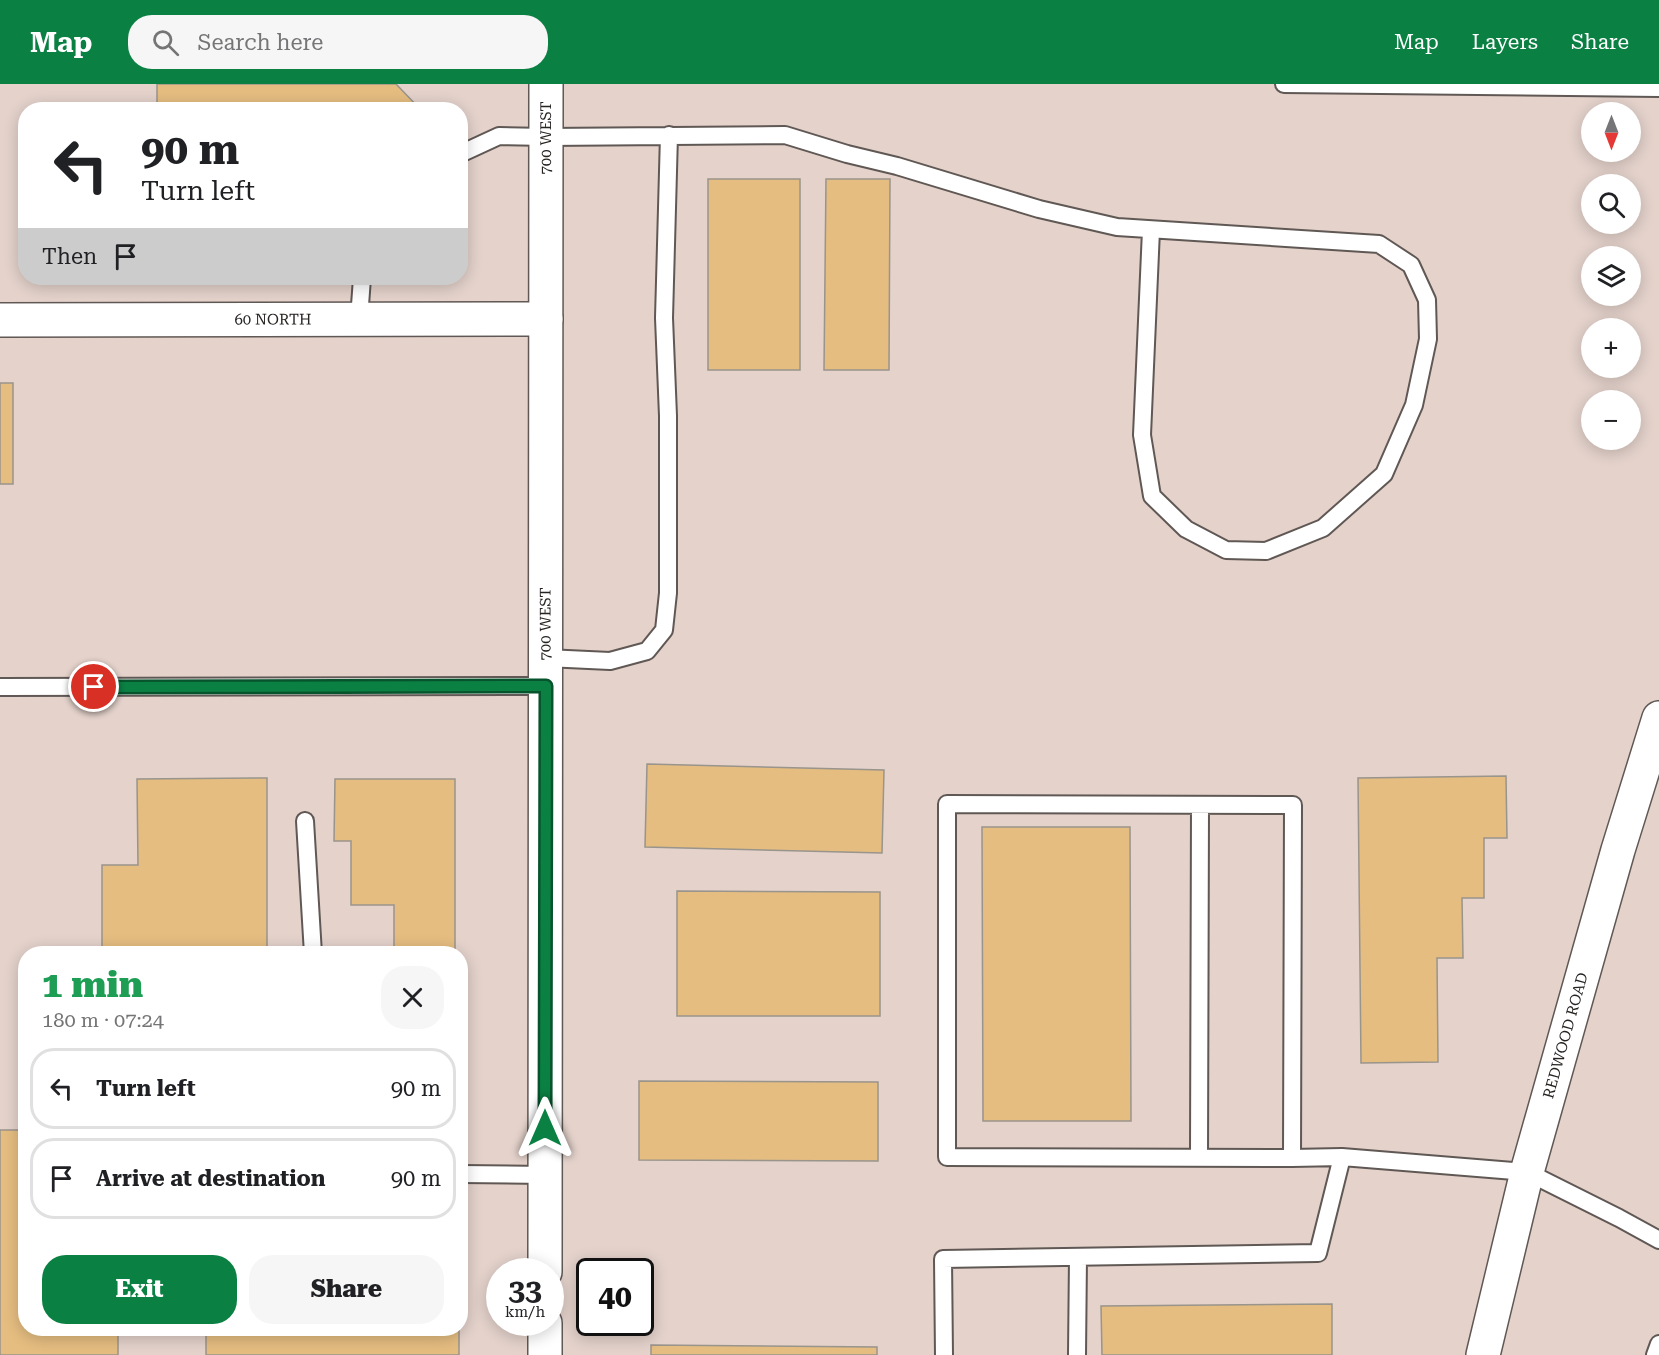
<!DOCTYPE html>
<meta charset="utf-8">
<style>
:root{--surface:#fff;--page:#f6f6f6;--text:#202124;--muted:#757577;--line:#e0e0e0;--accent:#0b8043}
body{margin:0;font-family:"Roboto Serif",serif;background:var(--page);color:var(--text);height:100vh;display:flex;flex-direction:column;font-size:22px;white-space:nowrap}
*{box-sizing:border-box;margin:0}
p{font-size:20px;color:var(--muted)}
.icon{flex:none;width:33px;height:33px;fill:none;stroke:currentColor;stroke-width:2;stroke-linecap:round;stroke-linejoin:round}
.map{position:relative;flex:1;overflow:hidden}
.panel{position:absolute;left:18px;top:862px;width:450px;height:390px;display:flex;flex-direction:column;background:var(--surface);border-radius:24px;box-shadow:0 3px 15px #0003}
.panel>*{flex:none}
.hud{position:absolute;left:18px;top:18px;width:450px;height:183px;border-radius:24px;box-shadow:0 3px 15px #0003;background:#fff;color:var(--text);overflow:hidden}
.needle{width:39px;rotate:180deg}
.controls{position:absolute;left:1581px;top:18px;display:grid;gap:12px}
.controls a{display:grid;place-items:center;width:60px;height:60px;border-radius:50%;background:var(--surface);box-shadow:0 3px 15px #0003;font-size:30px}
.speed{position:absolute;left:486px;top:1174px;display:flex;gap:12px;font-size:30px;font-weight:700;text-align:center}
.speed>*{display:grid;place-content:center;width:78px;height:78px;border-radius:50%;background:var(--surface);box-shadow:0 3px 15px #0003;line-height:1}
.speed small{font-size:15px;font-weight:400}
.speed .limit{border:3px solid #111;border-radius:9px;background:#fff;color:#111}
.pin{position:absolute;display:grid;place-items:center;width:51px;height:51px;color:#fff;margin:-26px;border:3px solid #fff;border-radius:50%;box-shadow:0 2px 6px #0007}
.me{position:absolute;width:66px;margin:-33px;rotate:0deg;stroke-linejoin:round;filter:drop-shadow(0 0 4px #0008)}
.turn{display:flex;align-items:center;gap:21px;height:126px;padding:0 24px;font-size:27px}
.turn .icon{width:78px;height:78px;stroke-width:2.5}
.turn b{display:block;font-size:42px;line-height:51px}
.then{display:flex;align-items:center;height:57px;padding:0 24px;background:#0003;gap:12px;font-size:22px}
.round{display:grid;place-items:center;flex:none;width:63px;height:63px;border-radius:24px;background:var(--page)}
.overview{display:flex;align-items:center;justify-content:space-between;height:102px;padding:0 24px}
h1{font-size:36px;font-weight:800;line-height:45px;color:#1e9e55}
.cta{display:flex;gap:12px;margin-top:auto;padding:12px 24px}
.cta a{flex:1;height:69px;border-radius:24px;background:var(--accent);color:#fff;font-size:24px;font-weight:800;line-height:69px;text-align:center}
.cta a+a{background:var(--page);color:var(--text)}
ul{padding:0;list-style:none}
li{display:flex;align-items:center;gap:18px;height:81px;margin:0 12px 9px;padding:0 12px;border:3px solid var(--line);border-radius:24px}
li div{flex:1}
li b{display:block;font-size:22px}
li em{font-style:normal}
header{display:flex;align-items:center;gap:36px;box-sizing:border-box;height:84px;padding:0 30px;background:var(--accent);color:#fff}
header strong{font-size:28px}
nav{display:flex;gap:33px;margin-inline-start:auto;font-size:21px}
.search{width:420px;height:54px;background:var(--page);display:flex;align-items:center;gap:15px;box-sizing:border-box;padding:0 21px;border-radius:24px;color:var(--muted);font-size:22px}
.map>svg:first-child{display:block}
.built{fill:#e4d2cb;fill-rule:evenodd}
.building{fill:#e5bd81;stroke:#99948c;stroke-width:1.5}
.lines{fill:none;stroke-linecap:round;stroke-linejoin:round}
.lane-casing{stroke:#605854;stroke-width:20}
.street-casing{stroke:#605854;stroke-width:36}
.secondary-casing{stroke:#605854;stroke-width:36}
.lane{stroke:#fff;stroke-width:16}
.street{stroke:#fff;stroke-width:33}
.secondary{stroke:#fff;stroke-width:33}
.route-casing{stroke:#07532c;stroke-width:15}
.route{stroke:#0b8043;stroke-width:10}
.labels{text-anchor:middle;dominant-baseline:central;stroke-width:5;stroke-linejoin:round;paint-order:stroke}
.street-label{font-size:15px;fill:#262321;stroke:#f7ede9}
</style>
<header>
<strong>Map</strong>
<div class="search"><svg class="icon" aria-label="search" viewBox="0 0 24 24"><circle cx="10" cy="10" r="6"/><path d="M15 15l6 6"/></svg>Search here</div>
<nav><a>Map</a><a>Layers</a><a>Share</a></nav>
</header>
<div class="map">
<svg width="1659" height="1271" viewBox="0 0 1659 1271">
<rect width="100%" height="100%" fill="#eae0db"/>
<!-- built -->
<path class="built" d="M 0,0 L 1659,0 L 1659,1271 L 0,1271 ZM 26,26 L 460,26 L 460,194 L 26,194 ZM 1592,28 L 1630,28 L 1630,68 L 1592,68 ZM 1592,100 L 1630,100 L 1630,140 L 1592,140 ZM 1592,172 L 1630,172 L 1630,212 L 1592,212 ZM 1592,244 L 1630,244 L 1630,284 L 1592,284 ZM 1592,316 L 1630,316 L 1630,356 L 1592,356 ZM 26,870 L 460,870 L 460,1245 L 26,1245 ZM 500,1188 L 550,1188 L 550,1239 L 500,1239 ZM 590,1188 L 640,1188 L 640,1239 L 590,1239 Z"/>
<!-- building -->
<path class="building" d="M 157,0 L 396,0 L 421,26 L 157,26 Z
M 708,95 L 800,95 L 800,286 L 708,286 Z
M 826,95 L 890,95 L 889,286 L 824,286 Z
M 0,299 L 13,299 L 13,400 L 0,400 Z
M 647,680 L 884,686 L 882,769 L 645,763 Z
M 1506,692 L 1507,754 L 1484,754 L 1484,814 L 1462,814 L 1463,874 L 1437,874 L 1438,978 L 1361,979 L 1358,694 Z
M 267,694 L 267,868 L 135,868 L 135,870 L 102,870 L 102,781 L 138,781 L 137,695 Z
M 335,695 L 455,695 L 455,870 L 394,870 L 394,821 L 351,821 L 351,757 L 334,757 Z
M 982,743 L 1130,743 L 1131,1037 L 983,1037 Z
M 677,807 L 880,808 L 880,932 L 677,932 Z
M 639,997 L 878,998 L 878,1077 L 639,1076 Z
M 0,1046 L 26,1046 L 26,1245 L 118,1245 L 118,1271 L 0,1271 Z
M 1332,1220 L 1332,1271 L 1102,1271 L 1101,1222 Z
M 206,1245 L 459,1245 L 459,1271 L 206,1271 Z
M 651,1261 L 877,1263 L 877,1271 L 651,1271 Z"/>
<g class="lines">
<!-- lane casing -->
<g class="lane-casing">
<path id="lane" d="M 1284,0 L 1659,4
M 460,70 L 499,52 L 546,53 L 785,51 L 847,70 L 897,82 L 1039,125 L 1117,143 L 1379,160 L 1411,181 L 1427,216 L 1428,255 L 1414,321 L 1384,390 L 1323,444 L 1266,467 L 1226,466 L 1186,445 L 1152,412 L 1142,351 L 1151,146
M 359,235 L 362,194
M 546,574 L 610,577 L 647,567 L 664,546 L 668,509 L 668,332 L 664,234 L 669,51
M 0,603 L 546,602
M 305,737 L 313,870
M 1199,1073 L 1200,721
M 1292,1074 L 1293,721 L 947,720 L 947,1073 L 1292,1074 L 1342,1073 L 1527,1088 L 1619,1134 L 1659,1156
M 460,1090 L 545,1091
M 944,1271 L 943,1175 L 1318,1169 L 1342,1073
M 1077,1271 L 1078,1173
M 1655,1271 L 1659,1260"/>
</g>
<!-- street casing -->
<g class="street-casing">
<g id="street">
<path id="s1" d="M 0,236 L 546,235"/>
</g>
</g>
<!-- secondary casing -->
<g class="secondary-casing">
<g id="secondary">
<path id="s2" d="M 545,1188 L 546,0"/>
<path d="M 545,1271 L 545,1239"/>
<path id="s3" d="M 1483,1271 L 1527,1088 L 1618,766 L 1659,634"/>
</g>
</g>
<!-- lane -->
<use href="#lane" class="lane"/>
<!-- street -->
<use href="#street" class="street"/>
<!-- secondary -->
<use href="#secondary" class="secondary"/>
</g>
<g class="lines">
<!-- route casing -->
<g class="route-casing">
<path id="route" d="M 94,603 L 546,602 L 545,1044"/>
</g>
<!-- route -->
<use href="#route" class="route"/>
</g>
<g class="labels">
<!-- street labels -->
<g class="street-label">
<text stroke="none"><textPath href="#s2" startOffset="1134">700 WEST</textPath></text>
<text stroke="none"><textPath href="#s1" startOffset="273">60 NORTH</textPath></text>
<text stroke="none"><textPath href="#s2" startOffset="648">700 WEST</textPath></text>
<text stroke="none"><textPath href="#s3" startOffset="330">REDWOOD ROAD</textPath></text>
</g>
</g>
</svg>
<div class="controls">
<a><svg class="needle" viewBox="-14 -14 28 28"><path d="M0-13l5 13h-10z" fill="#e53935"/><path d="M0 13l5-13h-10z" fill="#757577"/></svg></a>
<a><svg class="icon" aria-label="search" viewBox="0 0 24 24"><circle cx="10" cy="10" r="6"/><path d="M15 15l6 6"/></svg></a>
<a><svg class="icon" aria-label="layers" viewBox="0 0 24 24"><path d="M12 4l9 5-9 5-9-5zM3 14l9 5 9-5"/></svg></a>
<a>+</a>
<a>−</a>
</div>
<div class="speed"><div>33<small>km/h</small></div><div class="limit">40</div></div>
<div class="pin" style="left:94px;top:603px;background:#d93025"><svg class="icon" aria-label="arrive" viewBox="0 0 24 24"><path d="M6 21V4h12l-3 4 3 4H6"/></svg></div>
<svg class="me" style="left:545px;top:1044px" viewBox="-20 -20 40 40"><path d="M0-17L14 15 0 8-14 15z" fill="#0b8043" stroke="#fff" stroke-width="4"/></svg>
<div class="hud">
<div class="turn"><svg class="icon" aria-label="left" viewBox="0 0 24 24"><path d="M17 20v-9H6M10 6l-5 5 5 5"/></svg><div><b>90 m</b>Turn left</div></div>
<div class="then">Then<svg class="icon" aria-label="arrive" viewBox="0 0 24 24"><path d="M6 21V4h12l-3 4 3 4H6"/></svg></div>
</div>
<section class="panel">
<div class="overview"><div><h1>1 min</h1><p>180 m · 07:24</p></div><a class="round"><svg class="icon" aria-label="close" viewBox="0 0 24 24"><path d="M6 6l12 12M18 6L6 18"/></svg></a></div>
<ul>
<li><svg class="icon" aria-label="left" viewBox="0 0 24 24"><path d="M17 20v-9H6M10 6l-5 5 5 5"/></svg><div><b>Turn left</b></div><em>90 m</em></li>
<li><svg class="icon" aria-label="arrive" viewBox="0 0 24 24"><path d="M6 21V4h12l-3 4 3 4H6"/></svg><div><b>Arrive at destination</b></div><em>90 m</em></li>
</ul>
<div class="cta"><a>Exit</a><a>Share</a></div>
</section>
</div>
